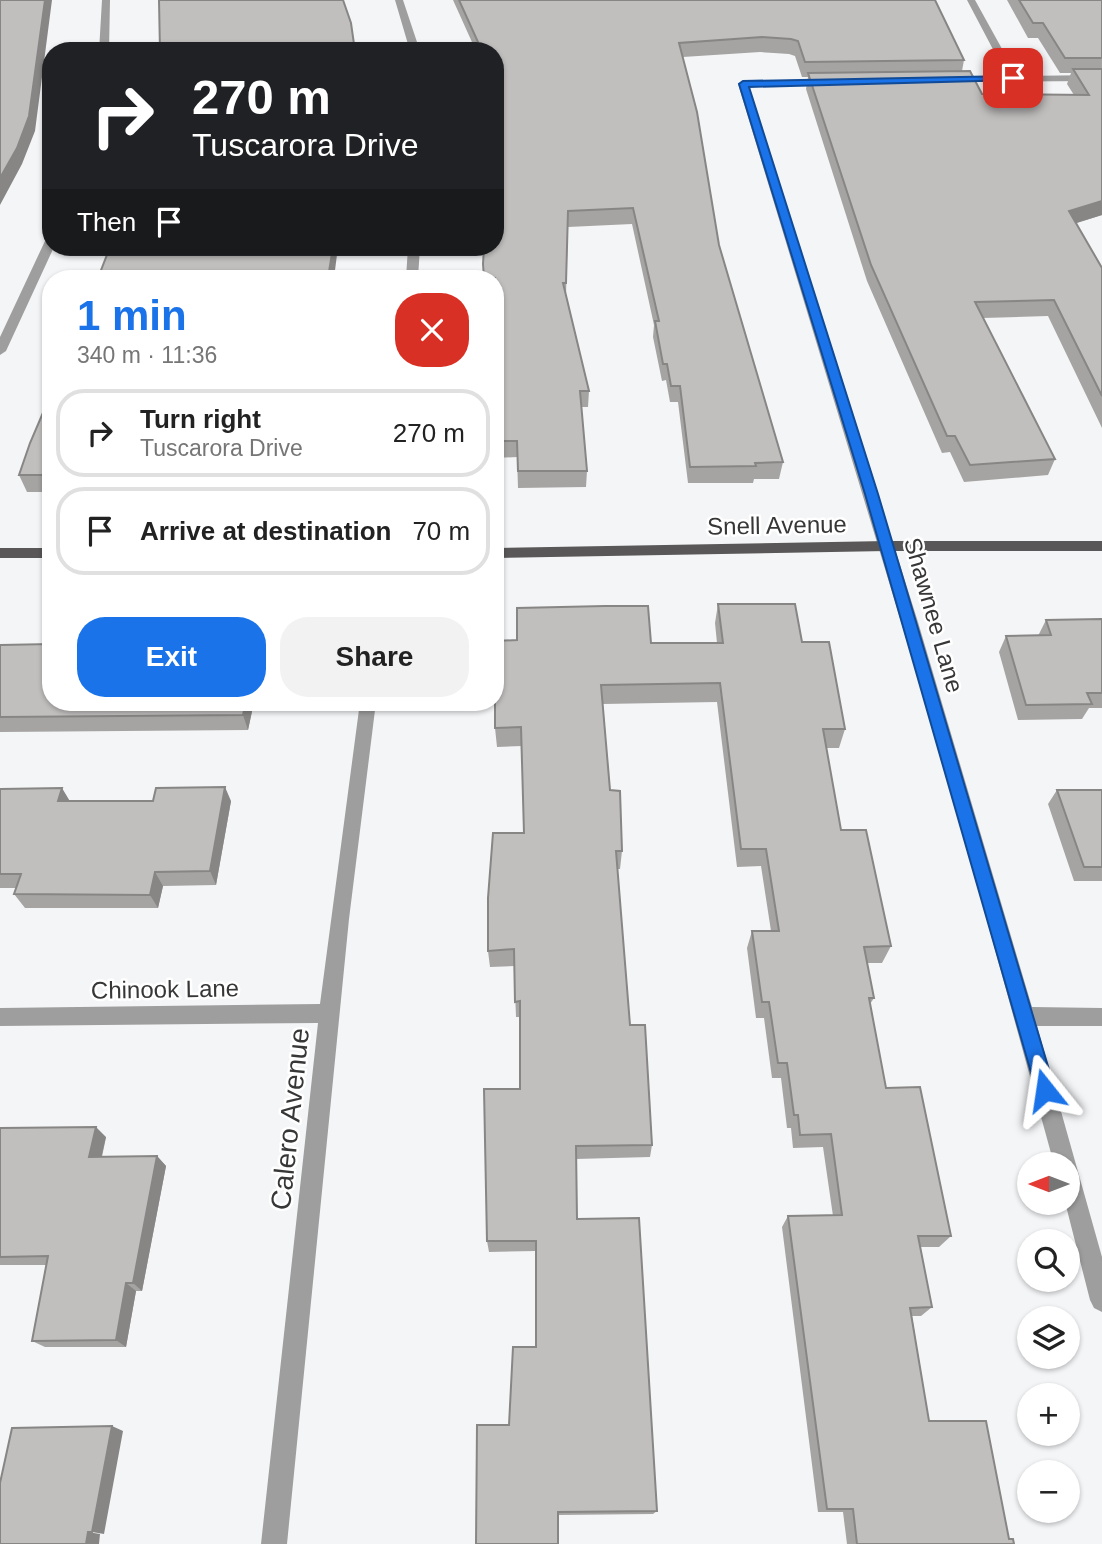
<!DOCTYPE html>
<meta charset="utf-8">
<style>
:root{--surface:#fff;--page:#f2f2f2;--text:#222;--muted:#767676;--line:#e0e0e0;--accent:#1a73e8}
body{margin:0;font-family:Arial,sans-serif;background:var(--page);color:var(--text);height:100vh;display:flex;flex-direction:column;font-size:26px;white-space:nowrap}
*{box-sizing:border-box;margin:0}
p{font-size:23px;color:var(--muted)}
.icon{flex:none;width:38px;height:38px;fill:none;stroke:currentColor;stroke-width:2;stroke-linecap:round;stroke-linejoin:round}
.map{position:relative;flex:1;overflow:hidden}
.drawer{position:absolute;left:42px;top:270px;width:462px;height:441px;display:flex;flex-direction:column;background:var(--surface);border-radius:28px;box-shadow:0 2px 5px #0004}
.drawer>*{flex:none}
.hud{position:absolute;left:42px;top:42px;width:462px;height:214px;border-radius:28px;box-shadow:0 2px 5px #0004;background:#202124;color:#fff;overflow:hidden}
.needle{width:46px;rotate:270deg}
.buttons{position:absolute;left:1017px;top:1152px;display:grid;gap:14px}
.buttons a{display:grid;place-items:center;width:63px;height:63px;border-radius:50%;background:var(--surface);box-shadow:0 2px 5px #0004;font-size:35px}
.pin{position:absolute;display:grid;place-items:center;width:60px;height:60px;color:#fff;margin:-30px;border-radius:14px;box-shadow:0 4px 10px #0006}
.me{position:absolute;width:77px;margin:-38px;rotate:345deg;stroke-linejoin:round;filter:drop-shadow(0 0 5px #0008)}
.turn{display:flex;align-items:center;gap:24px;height:147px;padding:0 35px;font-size:32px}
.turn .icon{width:91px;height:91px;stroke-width:2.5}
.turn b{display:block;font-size:49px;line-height:60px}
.then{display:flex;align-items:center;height:66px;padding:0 35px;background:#0003;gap:14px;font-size:26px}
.round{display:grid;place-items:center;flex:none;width:74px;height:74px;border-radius:28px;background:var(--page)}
.headline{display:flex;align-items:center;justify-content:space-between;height:119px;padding:0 35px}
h1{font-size:42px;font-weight:600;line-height:52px;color:var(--accent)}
.primary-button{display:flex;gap:14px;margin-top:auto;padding:14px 35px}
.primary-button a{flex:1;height:80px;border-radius:28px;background:var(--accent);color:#fff;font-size:28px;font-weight:600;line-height:80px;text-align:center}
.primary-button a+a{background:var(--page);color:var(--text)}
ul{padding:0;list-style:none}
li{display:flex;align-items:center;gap:21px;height:88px;margin:0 14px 10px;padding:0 21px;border:4px solid var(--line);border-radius:28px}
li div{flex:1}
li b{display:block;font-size:26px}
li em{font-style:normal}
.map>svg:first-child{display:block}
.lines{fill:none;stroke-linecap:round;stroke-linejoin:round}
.minor{fill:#9f9e9e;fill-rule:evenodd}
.major{fill:#595757;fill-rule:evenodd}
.wall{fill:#a6a4a3}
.shaded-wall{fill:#878685}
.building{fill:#c1bfbe;stroke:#878685;stroke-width:2}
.route{fill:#1a73e8;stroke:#114b97;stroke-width:2}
.labels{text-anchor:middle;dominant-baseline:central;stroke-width:5;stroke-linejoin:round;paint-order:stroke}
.street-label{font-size:24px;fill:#373738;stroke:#fff}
.near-street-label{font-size:28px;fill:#373738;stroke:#fff}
</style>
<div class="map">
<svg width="1102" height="1544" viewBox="0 0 1102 1544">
<rect width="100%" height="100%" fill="#f4f5f7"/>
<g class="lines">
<!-- minor -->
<path class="minor" d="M 102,0 L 110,0 L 109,51 L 99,51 Z
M 395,0 L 403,0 L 420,51 L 410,51 Z
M 967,0 L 975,0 L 1017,76 L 1102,75 L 1102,81 L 947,82 L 945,80 L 950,77 L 1007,76 Z
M 831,79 L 834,80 L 834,84 L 749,87 L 918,622 L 1032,1007 L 1102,1008 L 1102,1026 L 1037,1026 L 1102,1257 L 1102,1312 L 1094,1308 L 1090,1300 L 1065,1202 L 1068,1202 L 1068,1164 L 1054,1164 L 942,757 L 738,84 L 743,81 Z
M 51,238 L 51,247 L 54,247 L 6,351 L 0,355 L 0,337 L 45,241 Z
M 408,247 L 420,247 L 418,278 L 406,278 Z
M 360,702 L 376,702 L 349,919 L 287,1544 L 261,1544 L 318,1023 L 0,1026 L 0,1008 L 320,1004 Z"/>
<!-- major -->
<path class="major" d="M 887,541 L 1102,541 L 1102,551 L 887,551 L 495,558 L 495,548 Z
M 0,548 L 51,548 L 51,558 L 0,558 Z"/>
</g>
<!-- wall -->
<path class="wall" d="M 453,0 L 935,0 L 964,60 L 962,71 L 982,94 L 1074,95 L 1067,84 L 1071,73 L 1060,73 L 1038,38 L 1028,38 L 1007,0 L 1102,0 L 1102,215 L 1076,223 L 1102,268 L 1102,428 L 1048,316 L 983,318 L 1055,459 L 1048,475 L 964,482 L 950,452 L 942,453 L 867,281 L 806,89 L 808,77 L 802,77 L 795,56 L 789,54 L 760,52 L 683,57 L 719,245 L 783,462 L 779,479 L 754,479 L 753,483 L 688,483 L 678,402 L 670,402 L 666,380 L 662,381 L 653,337 L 654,325 L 632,224 L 568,227 L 566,295 L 589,391 L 588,407 L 581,407 L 587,471 L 586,487 L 518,488 L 517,457 L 496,458 L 495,278 L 484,278 L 483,264 L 495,51 L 476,51 Z
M 51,394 L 51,492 L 27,492 L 19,475 Z
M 718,604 L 802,642 L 845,729 L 839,748 L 826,748 L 841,830 L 891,946 L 882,963 L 867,963 L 874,998 L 870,1004 L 886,1088 L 951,1236 L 939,1247 L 920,1247 L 932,1307 L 921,1316 L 912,1316 L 929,1421 L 1009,1539 L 1014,1544 L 847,1544 L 843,1512 L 818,1512 L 782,1227 L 788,1216 L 833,1216 L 823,1147 L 793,1148 L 791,1128 L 787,1128 L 781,1078 L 772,1078 L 764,1018 L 756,1018 L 747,948 L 752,931 L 771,931 L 761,866 L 737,867 L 717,702 L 603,704 L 610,790 L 622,851 L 620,869 L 617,869 L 630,1025 L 652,1145 L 650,1157 L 576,1159 L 577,1219 L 657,1511 L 653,1514 L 558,1515 L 509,1425 L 536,1347 L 536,1251 L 489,1252 L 487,1241 L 520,1089 L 520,1017 L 516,1017 L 514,966 L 490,967 L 488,951 L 524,833 L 522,746 L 497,747 L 495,728 L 517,640 L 717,643 L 715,623 Z
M 1102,619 L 1102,708 L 1089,708 L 1082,719 L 1018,720 L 999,652 L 1006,636 L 1038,636 L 1046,620 Z
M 0,645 L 254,702 L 248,730 L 0,732 Z
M 0,789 L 69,801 L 231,801 L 216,885 L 163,886 L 158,908 L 25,908 L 14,894 L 16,888 L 0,888 Z
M 1057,790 L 1102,790 L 1102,881 L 1074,881 L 1048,804 Z
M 0,1128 L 106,1137 L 102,1157 L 157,1156 L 166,1166 L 142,1291 L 136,1291 L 126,1347 L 45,1347 L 32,1341 L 46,1265 L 0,1265 Z"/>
<!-- shaded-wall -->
<path class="shaded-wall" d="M 45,0 L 52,0 L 35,131 L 22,164 L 0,205 L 0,178 Z
M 1102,201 L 1102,215 L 1064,227 L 1069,211 Z
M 333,247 L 338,247 L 334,278 L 328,278 Z
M 246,702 L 254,702 L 248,730 L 243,715 Z
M 225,787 L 231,801 L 216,885 L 210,871 Z
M 62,788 L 71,803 L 58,801 Z
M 155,872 L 163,886 L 158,908 L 150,895 Z
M 96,1127 L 106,1137 L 99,1167 L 89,1157 Z
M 157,1156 L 166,1166 L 142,1291 L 133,1283 Z
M 126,1283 L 136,1291 L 126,1347 L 116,1340 Z
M 112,1426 L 123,1431 L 104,1534 L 92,1532 Z
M 88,1532 L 100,1534 L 99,1544 L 86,1544 Z"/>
<!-- building -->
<path class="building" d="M 0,0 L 45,0 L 29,116 L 17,148 L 0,178 Z
M 159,0 L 343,0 L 351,23 L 355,51 L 160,51 Z
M 459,0 L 935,0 L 964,60 L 805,62 L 798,41 L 791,39 L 762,37 L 679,43 L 697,112 L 719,245 L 783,462 L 755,463 L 756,466 L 690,467 L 680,386 L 671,386 L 667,364 L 663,364 L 655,321 L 659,321 L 633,208 L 568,211 L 566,283 L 563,283 L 589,391 L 580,391 L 587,471 L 518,471 L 517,441 L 495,441 L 495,278 L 484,278 L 483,264 L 484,247 L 495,247 L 495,51 L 482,51 Z
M 1019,0 L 1102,0 L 1102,58 L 1065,58 L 1043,23 L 1033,23 Z
M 1073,69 L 1102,69 L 1102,201 L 1069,211 L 1102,268 L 1102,396 L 1054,300 L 975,302 L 1055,459 L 970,465 L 955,436 L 947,436 L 871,265 L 808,73 L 970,71 L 982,94 L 1089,95 Z
M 110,247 L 333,247 L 328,278 L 98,278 Z
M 51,394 L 51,475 L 19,475 L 30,443 Z
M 718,604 L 795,604 L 802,642 L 829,642 L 845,729 L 823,729 L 841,830 L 866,830 L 891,946 L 864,947 L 874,998 L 869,998 L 886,1088 L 920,1087 L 951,1236 L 918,1236 L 932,1307 L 910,1308 L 929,1421 L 986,1421 L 1009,1539 L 1013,1539 L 1014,1544 L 857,1544 L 853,1509 L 827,1509 L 788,1216 L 842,1215 L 831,1134 L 800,1135 L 798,1115 L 794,1115 L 787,1063 L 778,1063 L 769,1002 L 762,1002 L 752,931 L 779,931 L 766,849 L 741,849 L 720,683 L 601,685 L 610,790 L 620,791 L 622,851 L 616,851 L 630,1025 L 645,1025 L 652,1145 L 576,1146 L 577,1219 L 639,1218 L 657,1511 L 558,1512 L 558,1544 L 476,1544 L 477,1425 L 509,1425 L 513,1347 L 536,1347 L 536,1241 L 487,1241 L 484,1089 L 520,1089 L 520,1001 L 515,1002 L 514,949 L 488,951 L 488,898 L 493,833 L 524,833 L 521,727 L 495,728 L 495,641 L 517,640 L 517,608 L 605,606 L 648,606 L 651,643 L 723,643 Z
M 1102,619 L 1102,693 L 1087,693 L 1092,704 L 1026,705 L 1006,636 L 1051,635 L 1046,620 Z
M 51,644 L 51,702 L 246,702 L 243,715 L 0,717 L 0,645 Z
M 225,787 L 210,871 L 155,872 L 150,895 L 14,894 L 21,874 L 0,874 L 0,789 L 62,788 L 58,801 L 153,801 L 156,788 Z
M 1057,790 L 1102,790 L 1102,867 L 1084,867 Z
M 96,1127 L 89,1157 L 157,1156 L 133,1283 L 126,1283 L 116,1340 L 32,1341 L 48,1256 L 0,1257 L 0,1128 Z
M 112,1426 L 92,1532 L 88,1532 L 86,1544 L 0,1544 L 0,1483 L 12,1428 Z"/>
<!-- route -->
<path class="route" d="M 1013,76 L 1016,80 L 749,87 L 878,494 L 1055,1090 L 1052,1096 L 1045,1099 L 1039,1096 L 1036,1090 L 865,494 L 739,84 L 743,81 Z"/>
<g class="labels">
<!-- street labels -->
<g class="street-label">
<text transform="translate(777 525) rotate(-1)">Snell Avenue</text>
<text transform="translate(934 615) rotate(74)">Shawnee Lane</text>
<text transform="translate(165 989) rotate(-1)">Chinook Lane</text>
</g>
<!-- near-street labels -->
<g class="near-street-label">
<text transform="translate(290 1119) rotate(-84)">Calero Avenue</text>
</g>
</g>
</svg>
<div class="buttons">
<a><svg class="needle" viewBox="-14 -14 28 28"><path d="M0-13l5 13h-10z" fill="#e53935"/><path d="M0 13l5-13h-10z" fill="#767676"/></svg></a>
<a><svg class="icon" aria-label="search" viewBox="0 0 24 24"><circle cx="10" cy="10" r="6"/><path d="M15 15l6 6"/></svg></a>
<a><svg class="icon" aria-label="layers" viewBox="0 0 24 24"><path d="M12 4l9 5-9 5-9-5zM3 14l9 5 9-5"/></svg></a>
<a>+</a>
<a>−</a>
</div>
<div class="pin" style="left:1013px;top:78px;background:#d93025"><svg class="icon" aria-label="arrive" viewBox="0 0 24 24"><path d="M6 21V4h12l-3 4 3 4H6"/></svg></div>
<svg class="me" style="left:1045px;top:1090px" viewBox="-20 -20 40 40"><path d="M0-17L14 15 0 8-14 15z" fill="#1a73e8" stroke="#fff" stroke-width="4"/></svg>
<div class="hud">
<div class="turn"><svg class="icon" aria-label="right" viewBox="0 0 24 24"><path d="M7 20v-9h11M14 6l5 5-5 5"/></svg><div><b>270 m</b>Tuscarora Drive</div></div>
<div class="then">Then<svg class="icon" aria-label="arrive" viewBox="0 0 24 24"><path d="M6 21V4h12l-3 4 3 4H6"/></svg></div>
</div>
<section class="drawer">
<div class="headline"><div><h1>1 min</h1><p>340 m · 11:36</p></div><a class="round" style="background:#d93025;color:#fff"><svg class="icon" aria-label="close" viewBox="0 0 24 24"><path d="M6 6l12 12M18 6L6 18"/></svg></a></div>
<ul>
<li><svg class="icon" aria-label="right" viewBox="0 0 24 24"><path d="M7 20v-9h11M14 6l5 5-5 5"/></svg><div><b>Turn right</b><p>Tuscarora Drive</p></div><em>270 m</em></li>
<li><svg class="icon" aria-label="arrive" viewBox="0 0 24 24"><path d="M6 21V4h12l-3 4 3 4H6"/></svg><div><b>Arrive at destination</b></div><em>70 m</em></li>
</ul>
<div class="primary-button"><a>Exit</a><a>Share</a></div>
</section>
</div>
